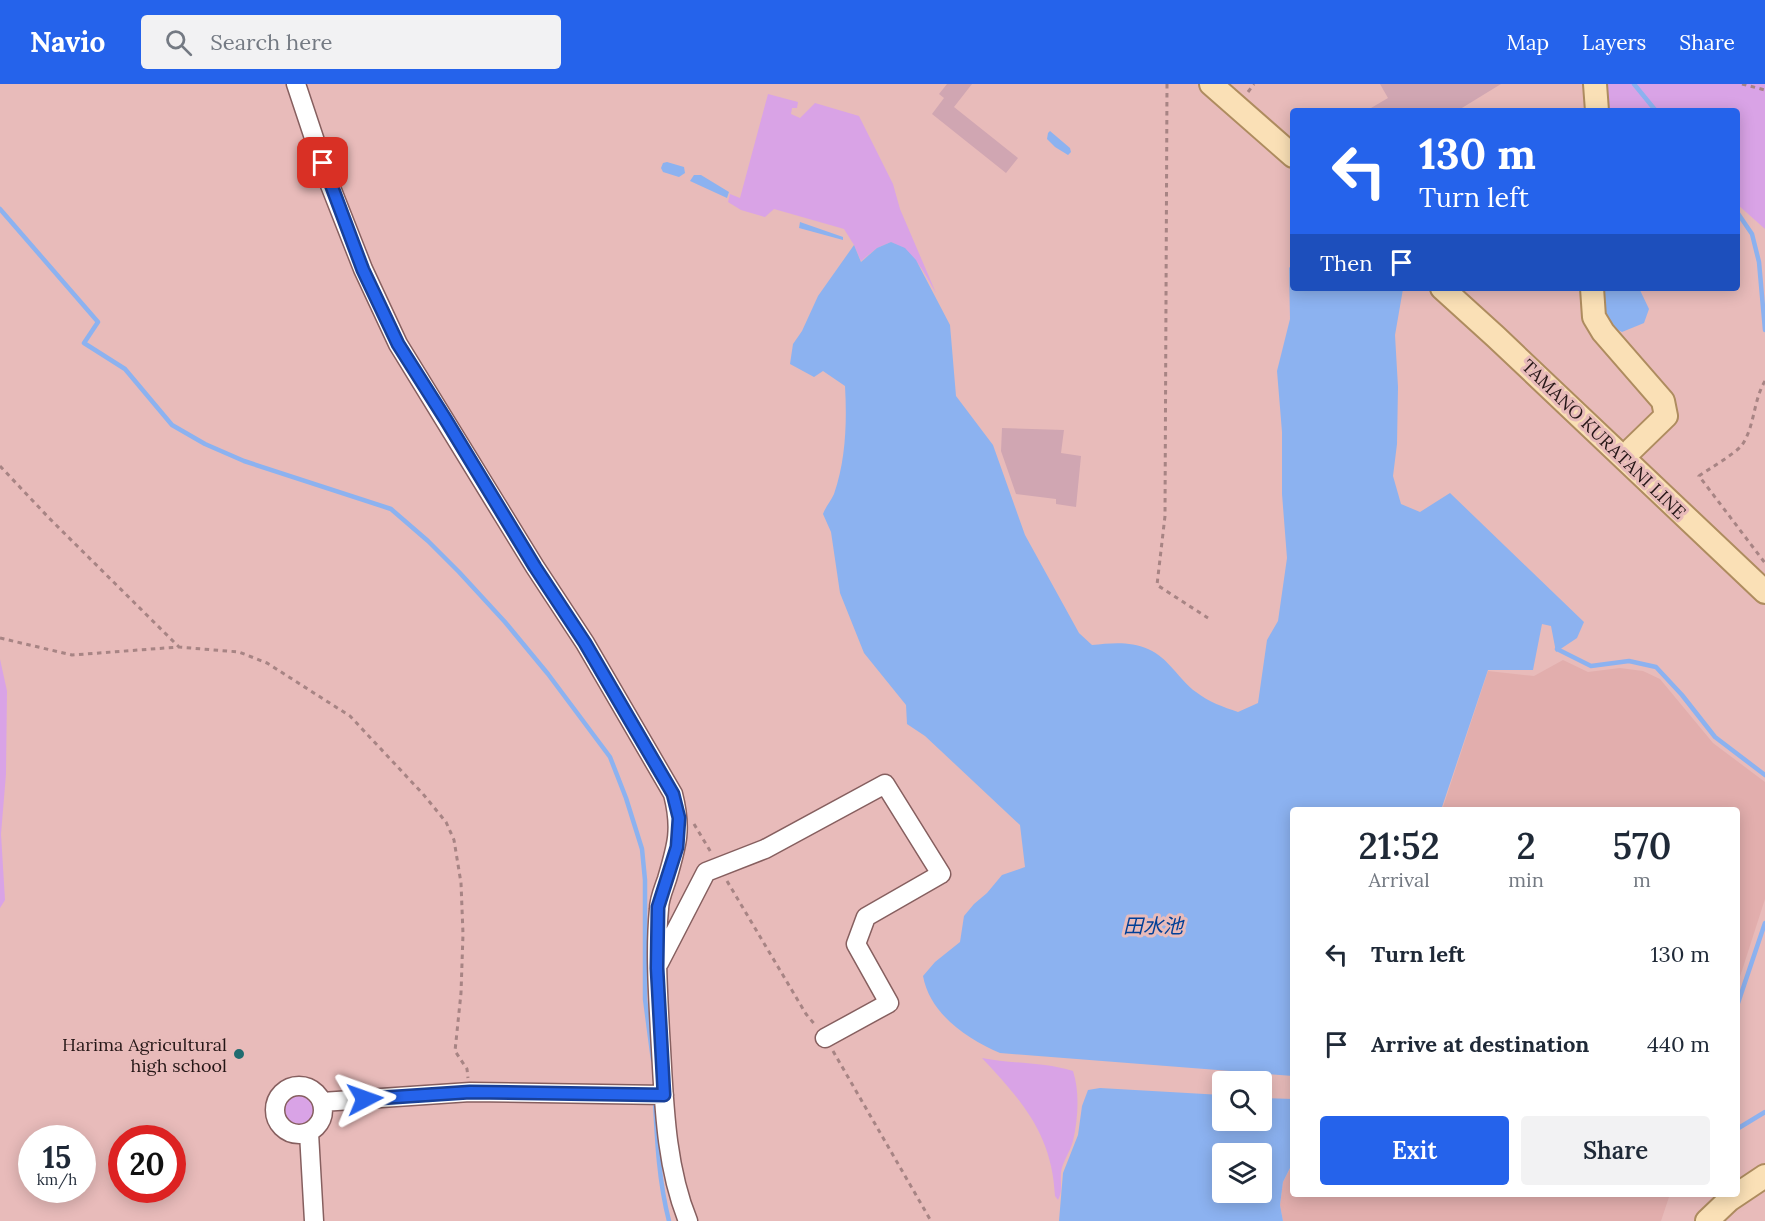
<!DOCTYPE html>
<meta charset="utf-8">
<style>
:root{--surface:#fff;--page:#f2f2f3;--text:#1f2937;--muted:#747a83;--accent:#2563eb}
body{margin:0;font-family:Lora,"Noto Sans JP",serif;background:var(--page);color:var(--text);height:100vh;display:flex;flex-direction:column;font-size:22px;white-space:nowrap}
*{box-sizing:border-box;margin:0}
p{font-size:20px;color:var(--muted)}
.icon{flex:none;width:33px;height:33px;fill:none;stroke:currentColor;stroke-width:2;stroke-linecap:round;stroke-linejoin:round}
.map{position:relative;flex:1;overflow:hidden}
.panel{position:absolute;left:1290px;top:723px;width:450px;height:390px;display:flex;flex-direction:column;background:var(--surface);border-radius:6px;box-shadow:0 3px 15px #0003}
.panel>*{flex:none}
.hud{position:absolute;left:1290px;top:24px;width:450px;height:183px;border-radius:6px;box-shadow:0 3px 15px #0003;background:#2563eb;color:#fff;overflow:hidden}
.tools{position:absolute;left:1212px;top:987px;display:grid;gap:12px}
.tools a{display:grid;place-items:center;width:60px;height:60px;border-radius:6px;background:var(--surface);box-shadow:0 3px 15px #0003;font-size:30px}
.speed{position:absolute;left:18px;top:1041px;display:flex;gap:12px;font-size:30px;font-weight:700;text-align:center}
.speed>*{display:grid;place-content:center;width:78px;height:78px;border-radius:50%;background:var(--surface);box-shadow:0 3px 15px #0003;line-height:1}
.speed small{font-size:15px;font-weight:400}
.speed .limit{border:9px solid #d22;background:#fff;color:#111}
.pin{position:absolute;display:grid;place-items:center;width:51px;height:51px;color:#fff;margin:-26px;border-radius:12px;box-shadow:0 3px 9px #0006}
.me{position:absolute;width:66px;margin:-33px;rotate:86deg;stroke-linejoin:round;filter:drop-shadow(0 0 4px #0008)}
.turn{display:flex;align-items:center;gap:21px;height:126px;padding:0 30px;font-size:27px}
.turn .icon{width:78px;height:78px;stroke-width:2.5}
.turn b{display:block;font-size:42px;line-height:51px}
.then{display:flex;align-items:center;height:57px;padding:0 30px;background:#0003;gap:12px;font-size:22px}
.eta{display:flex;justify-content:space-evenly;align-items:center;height:102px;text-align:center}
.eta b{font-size:36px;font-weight:600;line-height:42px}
.action{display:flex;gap:12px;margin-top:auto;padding:12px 30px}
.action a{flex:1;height:69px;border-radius:6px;background:var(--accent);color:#fff;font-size:24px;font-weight:600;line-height:69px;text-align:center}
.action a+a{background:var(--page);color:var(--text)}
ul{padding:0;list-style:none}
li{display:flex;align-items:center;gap:18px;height:90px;padding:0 30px}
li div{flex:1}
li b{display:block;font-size:22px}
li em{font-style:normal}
header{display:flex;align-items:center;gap:36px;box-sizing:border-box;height:84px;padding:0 30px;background:var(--accent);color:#fff}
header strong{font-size:28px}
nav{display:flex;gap:33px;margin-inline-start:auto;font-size:21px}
.search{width:420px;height:54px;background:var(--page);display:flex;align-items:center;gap:15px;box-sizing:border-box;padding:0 21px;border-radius:6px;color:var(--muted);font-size:22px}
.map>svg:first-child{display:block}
.built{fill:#e2aead}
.green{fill:#d9a3e6}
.water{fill:#8cb2f0;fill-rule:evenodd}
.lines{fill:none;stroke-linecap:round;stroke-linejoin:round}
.stream{stroke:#8cb2f0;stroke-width:4.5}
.building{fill:#d0a6b2}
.minor-casing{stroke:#865f5f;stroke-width:21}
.major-casing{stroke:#ae8c5f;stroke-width:26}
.path{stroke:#a78484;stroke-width:3;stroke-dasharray:4.5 4.5;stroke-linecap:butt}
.minor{stroke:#fff;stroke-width:18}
.major{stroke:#fae0b6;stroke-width:22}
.route-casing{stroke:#184099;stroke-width:15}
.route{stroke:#2563eb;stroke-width:10}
.poi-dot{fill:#206c70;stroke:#e8bbba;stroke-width:2}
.labels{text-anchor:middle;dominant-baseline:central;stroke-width:6;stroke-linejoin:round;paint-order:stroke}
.street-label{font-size:18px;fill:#251616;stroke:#e8bbba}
.poi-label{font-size:18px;fill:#251616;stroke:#e8bbba;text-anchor:end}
.water-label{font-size:20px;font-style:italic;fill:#013f97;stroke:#e8bbba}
</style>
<header>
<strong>Navio</strong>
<div class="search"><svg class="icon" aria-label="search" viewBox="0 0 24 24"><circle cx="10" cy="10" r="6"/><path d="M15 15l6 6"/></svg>Search here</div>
<nav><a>Map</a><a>Layers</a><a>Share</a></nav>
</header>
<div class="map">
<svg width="1765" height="1137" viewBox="0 0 1765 1137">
<rect width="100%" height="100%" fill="#e8bbba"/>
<!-- built -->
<path class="built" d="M 1563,576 L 1588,588 L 1620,584 L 1643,587 L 1660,595 L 1713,659 L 1765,698 L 1765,815 L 1737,902 L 1737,726 L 1442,726 L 1488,587 L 1534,592 Z
M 1293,1079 L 1293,1110 L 1670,1110 L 1661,1137 L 1283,1137 L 1280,1121 L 1283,1098 Z"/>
<!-- green -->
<path class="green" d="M 1599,0 L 1765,0 L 1765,145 L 1737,120 L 1737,27 L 1602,27 Z
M 768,10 L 798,18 L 797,24 L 792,24 L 791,30 L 800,34 L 815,19 L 859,32 L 893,100 L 900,125 L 936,209 C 923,187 915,168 891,158 L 877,164 L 861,177 L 854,161 L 844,145 L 774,125 L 765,133 L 741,126 L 728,118 L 730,110 L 740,114 Z
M 0,575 L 7,607 L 6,690 L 1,750 L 5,816 L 0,824 Z
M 982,974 C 1012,980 1044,978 1073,987 C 1080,1008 1078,1035 1073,1057 C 1070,1068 1063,1077 1061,1088 C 1060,1098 1063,1107 1058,1116 L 1055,1112 C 1052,1050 1022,1017 982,974 Z
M276 1027a23 23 0 1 1 46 0a23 23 0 1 1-46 0Z"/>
<!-- water -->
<path class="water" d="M 1050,47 L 1070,64 L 1071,68 L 1068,71 L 1055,63 L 1047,55 L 1048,49 Z
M 667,78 L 684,83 L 685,89 L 679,93 L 663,88 L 661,84 L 663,79 Z
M 694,91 L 701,91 L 729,108 L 727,114 L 690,97 Z
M 800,138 L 843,153 L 843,156 L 799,144 Z
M 891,158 L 905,164 L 916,176 L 950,241 L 956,312 L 993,361 L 1025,451 L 1079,549 L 1092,561 C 1111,559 1130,557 1148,565 C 1168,573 1179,596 1196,608 C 1209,618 1223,623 1238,628 L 1258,619 L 1267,556 L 1278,537 L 1287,474 L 1282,410 L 1282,348 L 1277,287 L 1290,235 L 1289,184 L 1293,179 L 1293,204 L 1403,205 L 1395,251 L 1398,303 L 1397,360 L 1393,392 L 1401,420 L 1420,428 L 1450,409 L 1584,538 L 1577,554 L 1556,568 L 1551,542 L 1542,540 L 1533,586 L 1488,586 L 1441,726 L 1293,726 L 1293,992 L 1000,969 C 967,955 930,930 923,892 L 935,878 L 960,858 L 964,832 L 974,820 L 987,809 L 1002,791 L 1025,783 L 1020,741 L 925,652 L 907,640 L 906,621 L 864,569 L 840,509 L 831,448 L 823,430 C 826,422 831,417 834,410 C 846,376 847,337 845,302 L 823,287 L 814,293 L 790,280 L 793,260 L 802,247 L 818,212 L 854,161 L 861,178 L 877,164 Z
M 1602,204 L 1639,204 L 1649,225 L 1644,239 L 1622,248 C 1601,239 1601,224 1602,204 Z
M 1100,1004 L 1222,1011 L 1222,1036 L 1262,1036 L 1262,1014 L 1293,1015 L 1293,1078 L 1283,1098 L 1280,1121 L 1283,1137 L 1059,1137 L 1063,1089 L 1078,1051 L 1082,1022 L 1088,1006 ZM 1222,1070 L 1262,1070 L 1262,1108 L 1222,1108 Z"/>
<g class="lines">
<!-- stream -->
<path class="stream" d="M 1634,0 L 1656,27
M 0,125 L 98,238 L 84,259 L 125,285 L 172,341 L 205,360 L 244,377 L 391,425 L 428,457 L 459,488 L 505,538 L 548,590 L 610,673 L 626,714 L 642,765 L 645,796 L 645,915 L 653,976
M 1737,128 L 1752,150 L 1759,178 L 1765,246
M 1557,565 L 1591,582 L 1629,577 L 1656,583 L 1682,611 L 1715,653 L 1765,691
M 1737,922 L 1765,839
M 655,1017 C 657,1058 659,1098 669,1137
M 1737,1045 L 1765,1028"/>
</g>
<!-- building -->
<path class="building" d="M 947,0 L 972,0 L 954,23 L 1018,74 L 1006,89 L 932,30 L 944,14 L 939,10 Z
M 1380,0 L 1501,0 L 1457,27 L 1366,27 L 1388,14 Z
M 1002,344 L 1064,346 L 1061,369 L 1081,372 L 1076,423 L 1056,420 L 1056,415 L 1016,410 L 1001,367 Z"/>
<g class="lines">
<!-- minor casing -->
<g class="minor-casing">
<path id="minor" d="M 296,0 L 328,96 L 363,185 L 398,260 L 535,483 L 585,559 L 673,710 C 682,745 677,761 667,795 C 664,804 659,815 659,825 C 655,866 658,908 660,948 C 664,1011 664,1078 688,1137
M 659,879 L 706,788 L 765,765 L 885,700 L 941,790 L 866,833 L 856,860 L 889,919 L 825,954
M275 1026a24 24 0 1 1 48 0a24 24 0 1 1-48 0Z
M 322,1018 L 470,1008 L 664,1011
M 309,1049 L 314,1137"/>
</g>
<!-- major casing -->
<g class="major-casing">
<path id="major" d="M 1211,0 L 1293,72
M 1595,0 L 1597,27
M 1442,204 L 1496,253 L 1765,508
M 1592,204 L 1594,233 L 1603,248 L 1663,317 L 1666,332 L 1632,365
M 1707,1137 L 1729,1116 L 1765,1092"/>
</g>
<!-- path -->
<path class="path" d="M 1167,0 L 1165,432 L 1157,501 L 1208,534
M 1742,0 L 1765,6
M 1248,8 L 1254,0
M 1765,297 C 1753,317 1755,342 1742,361 C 1736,369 1709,385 1699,392 L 1765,479
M 0,382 L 49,434 L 179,563
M 0,554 L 72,571 L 179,563 L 239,568 L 267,579 L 350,632 L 423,710 L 446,738 L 454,756 L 461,799 L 463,850 L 461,909 L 455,967 L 467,985 L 468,994
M 694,740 L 712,770
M 727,797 L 806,930 L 816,942
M 833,967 L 931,1137"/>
<!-- minor -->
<use href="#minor" class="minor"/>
<!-- major -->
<use href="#major" class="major"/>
</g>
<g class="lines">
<!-- route casing -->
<g class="route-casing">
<path id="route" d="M 323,79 L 363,186 L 398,260 L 446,336 L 535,483 L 585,559 L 673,710 L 679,734 L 677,763 L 658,823 L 657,884 L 664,1011 L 470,1008 L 365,1015"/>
</g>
<!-- route -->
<use href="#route" class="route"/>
</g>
<!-- markers -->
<circle class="poi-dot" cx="239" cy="970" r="6"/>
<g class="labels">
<!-- street labels -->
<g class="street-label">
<text transform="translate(1604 355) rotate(44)">TAMANO KURATANI LINE</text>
</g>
<!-- poi labels -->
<g class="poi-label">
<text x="227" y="960">Harima Agricultural<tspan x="227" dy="21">high school</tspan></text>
</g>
<!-- water labels -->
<g class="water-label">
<text x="1153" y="841">田水池</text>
</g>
</g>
</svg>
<div class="tools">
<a><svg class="icon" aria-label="search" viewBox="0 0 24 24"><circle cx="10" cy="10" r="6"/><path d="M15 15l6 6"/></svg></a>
<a><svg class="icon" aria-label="layers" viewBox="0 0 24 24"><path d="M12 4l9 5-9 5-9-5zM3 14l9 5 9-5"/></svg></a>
</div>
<div class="speed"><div>15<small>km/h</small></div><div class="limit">20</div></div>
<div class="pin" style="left:323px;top:79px;background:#d93025"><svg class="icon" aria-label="arrive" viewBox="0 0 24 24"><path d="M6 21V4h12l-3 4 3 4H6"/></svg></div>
<svg class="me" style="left:365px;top:1015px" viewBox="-20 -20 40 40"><path d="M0-17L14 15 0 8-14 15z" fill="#2563eb" stroke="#fff" stroke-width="4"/></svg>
<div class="hud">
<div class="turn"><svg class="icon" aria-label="left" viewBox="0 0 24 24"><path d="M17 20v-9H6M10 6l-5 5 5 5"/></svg><div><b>130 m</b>Turn left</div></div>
<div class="then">Then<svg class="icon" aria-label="arrive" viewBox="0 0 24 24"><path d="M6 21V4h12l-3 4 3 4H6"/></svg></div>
</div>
<section class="panel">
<div class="eta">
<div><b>21:52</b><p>Arrival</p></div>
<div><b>2</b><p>min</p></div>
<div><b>570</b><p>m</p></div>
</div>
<ul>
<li><svg class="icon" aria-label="left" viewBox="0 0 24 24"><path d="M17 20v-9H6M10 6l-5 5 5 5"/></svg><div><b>Turn left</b></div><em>130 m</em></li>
<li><svg class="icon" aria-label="arrive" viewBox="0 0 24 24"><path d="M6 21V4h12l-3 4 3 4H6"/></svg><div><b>Arrive at destination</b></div><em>440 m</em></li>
</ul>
<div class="action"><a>Exit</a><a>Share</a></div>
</section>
</div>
